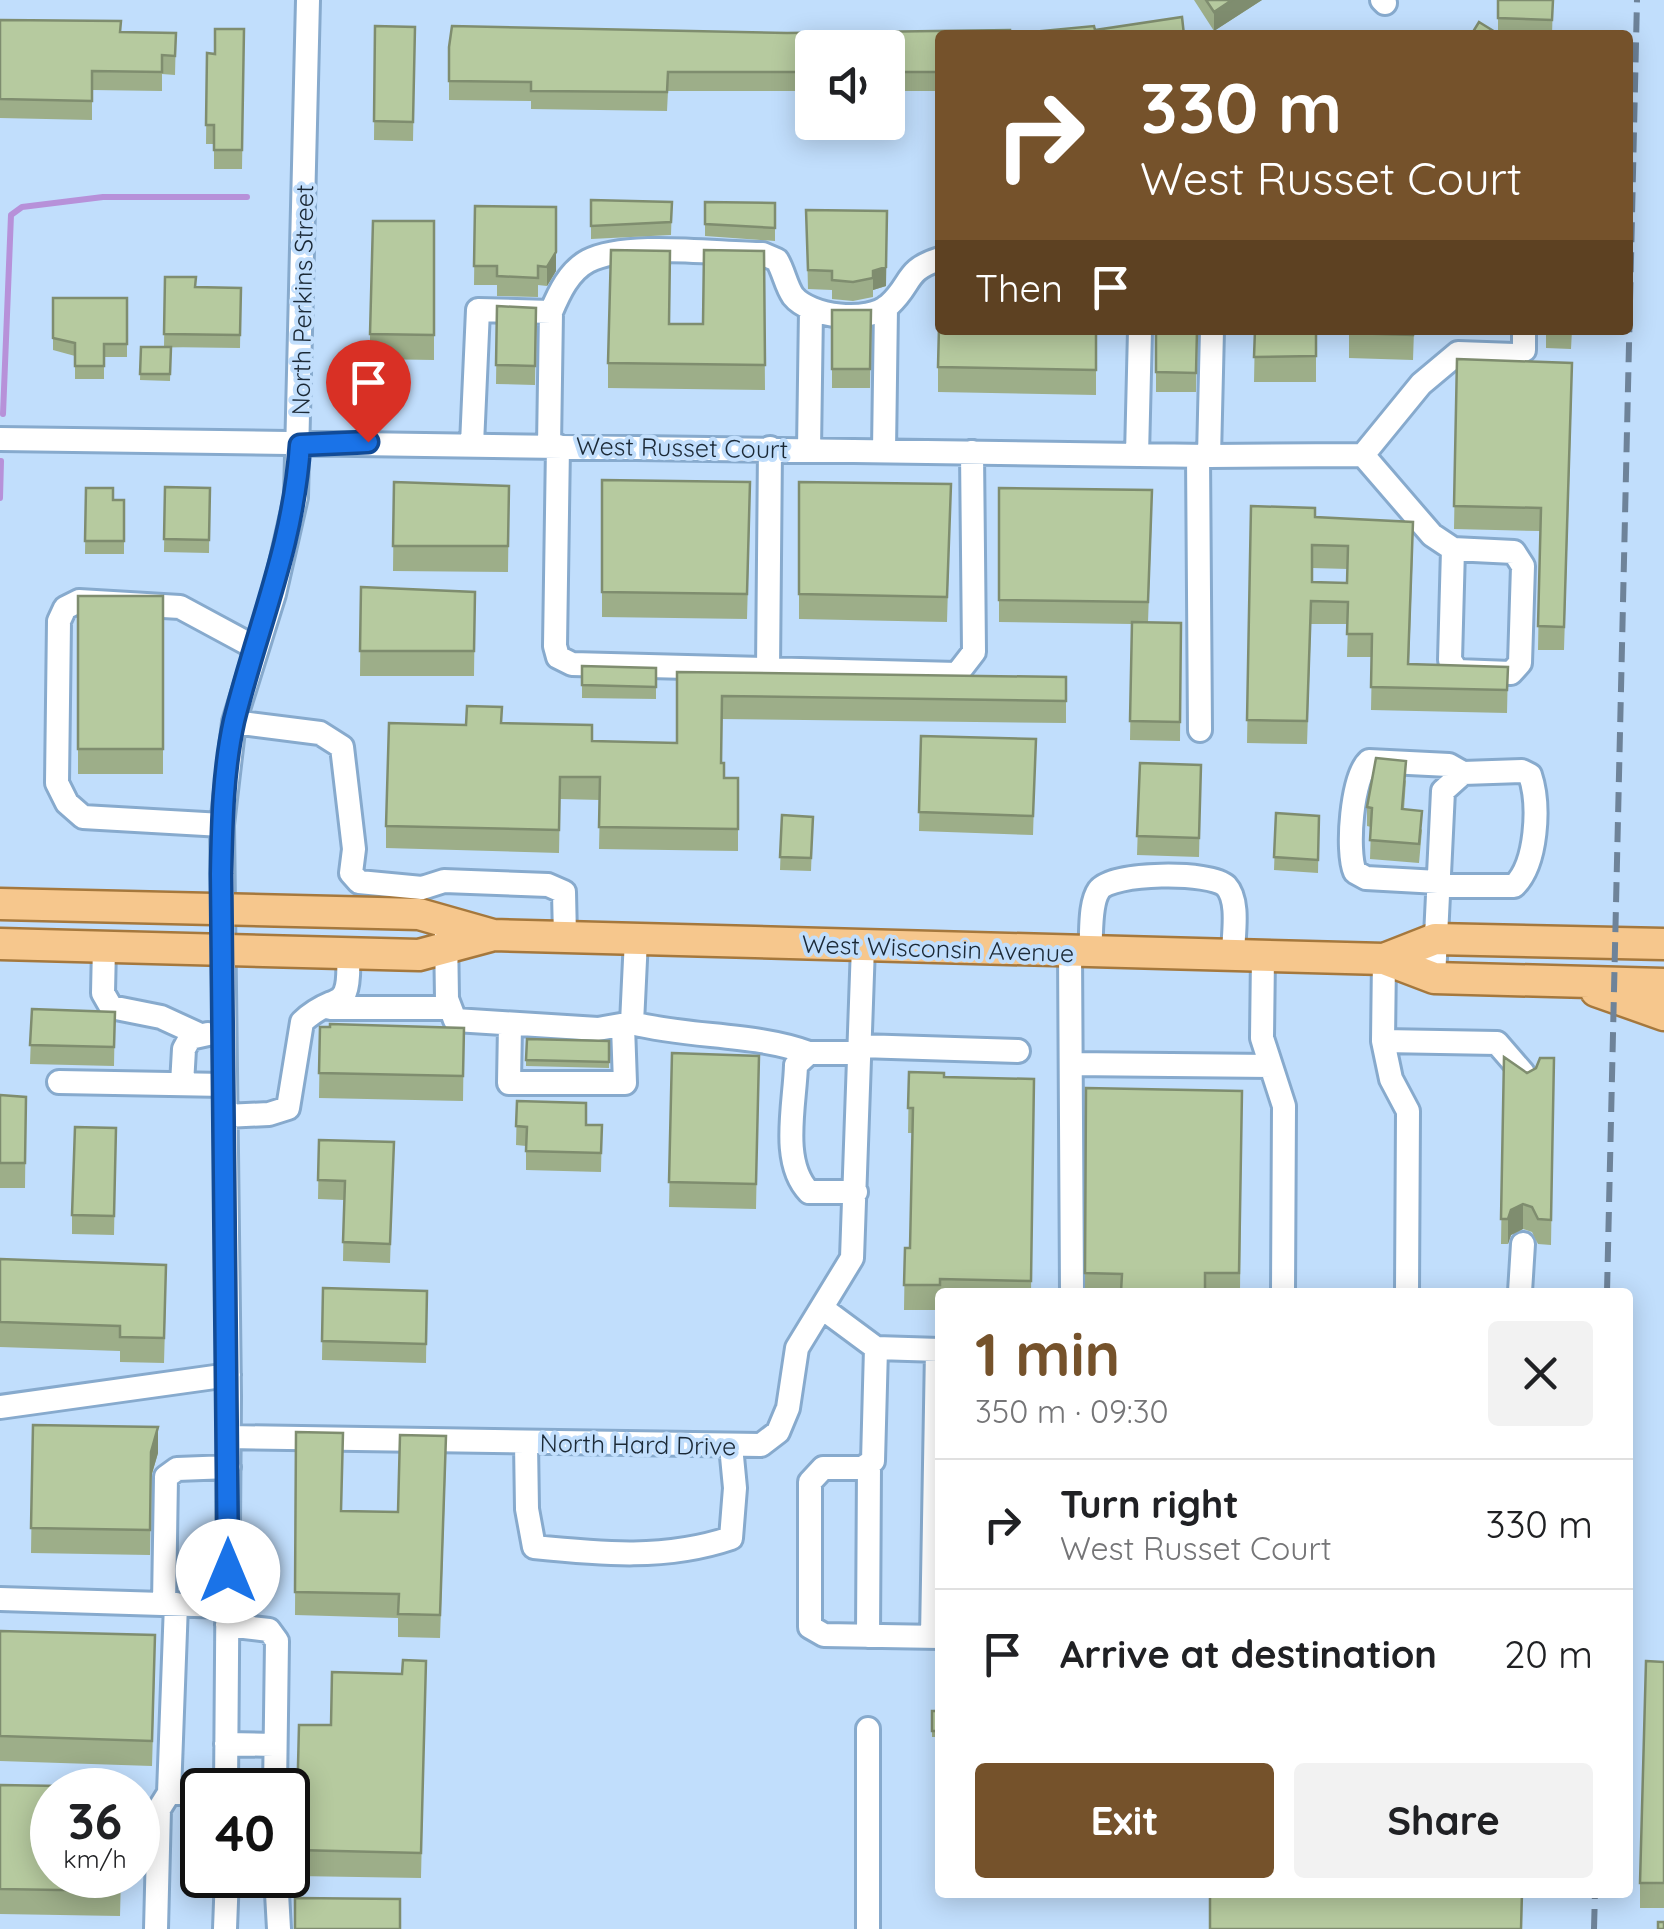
<!DOCTYPE html>
<meta charset="utf-8">
<style>
:root{--surface:#fff;--page:#f2f2f2;--text:#202124;--muted:#757577;--line:#e0e0e0;--accent:#75522b}
body{margin:0;font-family:Quicksand,sans-serif;background:var(--page);color:var(--text);height:100vh;display:flex;flex-direction:column;font-size:38px;white-space:nowrap}
*{box-sizing:border-box;margin:0}
p{font-size:32px;color:var(--muted)}
.icon{flex:none;width:55px;height:55px;fill:none;stroke:currentColor;stroke-width:2;stroke-linecap:round;stroke-linejoin:round}
.map{position:relative;flex:1;overflow:hidden}
.details{position:absolute;left:935px;top:1288px;width:698px;height:610px;display:flex;flex-direction:column;background:var(--surface);border-radius:10px;box-shadow:0 5px 25px #0003}
.details>*{flex:none}
.guide{position:absolute;left:935px;top:30px;width:698px;height:305px;border-radius:10px;box-shadow:0 5px 25px #0003;background:#75522b;color:#fff;overflow:hidden}
.fabs{position:absolute;left:795px;top:30px;display:grid;gap:20px}
.fabs a{display:grid;place-items:center;width:110px;height:110px;border-radius:10px;background:var(--surface);box-shadow:0 5px 25px #0003;font-size:50px}
.speed{position:absolute;left:30px;top:1768px;display:flex;gap:20px;font-size:50px;font-weight:700;text-align:center}
.speed>*{display:grid;place-content:center;width:130px;height:130px;border-radius:50%;background:var(--surface);box-shadow:0 5px 25px #0003;line-height:1}
.speed small{font-size:25px;font-weight:400}
.speed .limit{border:5px solid #111;border-radius:15px;background:#fff;color:#111}
.pin{position:absolute;display:grid;place-items:center;width:85px;height:85px;color:#fff;margin:-102px -42px;border-radius:50% 50% 50% 0;rotate:-45deg;box-shadow:0 0 10px #0007}
.pin .icon{rotate:45deg}
.me{position:absolute;width:110px;margin:-55px;rotate:0deg;stroke-linejoin:round;filter:drop-shadow(0 0 8px #0008)}
.turn{display:flex;align-items:center;gap:35px;height:210px;padding:0 40px;font-size:45px}
.turn .icon{width:130px;height:130px;stroke-width:2.5}
.turn b{display:block;font-size:70px;line-height:85px}
.then{display:flex;align-items:center;height:95px;padding:0 40px;background:#0003;gap:20px;font-size:38px}
.round{display:grid;place-items:center;flex:none;width:105px;height:105px;border-radius:10px;background:var(--page)}
.head{display:flex;align-items:center;justify-content:space-between;height:170px;padding:0 40px}
h1{font-size:60px;font-weight:800;line-height:75px;color:var(--accent)}
.action{display:flex;gap:20px;margin-top:auto;padding:20px 40px}
.action a{flex:1;height:115px;border-radius:10px;background:var(--accent);color:#fff;font-size:40px;font-weight:800;line-height:115px;text-align:center}
.action a+a{background:var(--page);color:var(--text)}
ul{padding:0;list-style:none}
li{display:flex;align-items:center;gap:30px;height:130px;padding:0 40px;border-top:2px solid var(--line)}
li div{flex:1}
li b{display:block;font-size:38px}
li em{font-style:normal}
.map>svg:first-child{display:block}
.lines{fill:none;stroke-linecap:round;stroke-linejoin:round}
.stream{stroke:#b791d9;stroke-width:6}
.minor-casing{stroke:#87aacd;stroke-width:28}
.major-casing{stroke:#a5783d;stroke-width:35}
.minor{stroke:#fff;stroke-width:22}
.major{stroke:#f6c78d;stroke-width:30}
.rail{stroke:#6e8399;stroke-width:6;stroke-dasharray:20 10;stroke-linecap:butt}
.wall{fill:#9dae89;fill-rule:evenodd}
.shaded-wall{fill:#7f8d6f}
.building{fill:#b6ca9f;stroke:#7f8d6f;stroke-width:2.5;fill-rule:evenodd}
.route-casing{stroke:#114b97;stroke-width:25}
.route{stroke:#1a73e8;stroke-width:18}
.labels{text-anchor:middle;dominant-baseline:central;stroke-width:8;stroke-linejoin:round;paint-order:stroke}
.street-label{font-size:25px;fill:#1b2936;stroke:#c1defc}
</style>
<div class="map">
<svg width="1664" height="1929" viewBox="0 0 1664 1929">
<rect width="100%" height="100%" fill="#c1defc"/>
<g class="lines">
<!-- stream -->
<path class="stream" d="M 3,414 L 11,215 L 22,207 L 103,197 L 247,197
M 0,498 L 1,461"/>
<!-- minor casing -->
<g class="minor-casing">
<path id="minor" d="M 1382,0 L 1385,3
M 551,312 C 559,293 569,271 588,261 C 627,241 718,254 763,254 L 777,260 C 784,272 786,286 793,296 C 810,317 868,324 889,305 C 913,283 904,270 940,259
M 0,439 L 1209,456 L 1363,455
M 472,444 L 478,310 L 551,312 L 549,446
M 558,446 L 555,646 L 558,657 L 572,664 L 957,674 L 974,652 L 972,452
M 809,449 L 811,310
M 884,450 L 886,307
M 1137,455 L 1140,330
M 1363,455 L 1432,535 L 1453,549 L 1514,552 L 1523,566 L 1520,663 L 1511,673 L 1457,671 L 1450,660 L 1453,549
M 1363,455 L 1421,384 L 1458,353 L 1514,355 L 1524,350 L 1524,330
M 1198,456 L 1200,730
M 1209,456 L 1212,330
M 768,669 L 770,448
M 234,722 L 320,733 L 342,747 L 354,849 L 351,873 L 359,882 L 422,888 L 444,881 L 548,885 L 564,892 L 565,937
M 222,825 L 83,817 L 67,803 L 57,783 L 59,621 L 65,608 L 79,601 L 180,607 L 256,648
M 1438,882 L 1366,878 L 1355,872 C 1346,851 1352,776 1369,761 L 1449,765 L 1463,773
M 446,932 L 447,999 L 455,1020 L 598,1029 L 632,1023 L 636,939
M 104,946 L 103,993 L 111,1007 L 161,1017 L 198,1034
M 1070,951 L 1072,1292
M 1090,952 C 1092,935 1089,904 1099,890 C 1111,872 1211,871 1226,886 C 1240,901 1233,936 1233,955
M 1263,956 L 1262,1038 L 1284,1106 L 1283,1292
M 1434,978 L 1443,791 L 1463,773 L 1522,771 L 1530,775 C 1540,805 1537,864 1514,886 L 1438,886
M 330,1008 L 449,1008
M 632,1023 C 691,1038 754,1033 809,1053
M 510,1025 L 509,1083 L 625,1083 L 623,1026
M 1383,1041 L 1384,959
M 860,1046 L 1018,1051
M 1071,1064 L 1271,1066
M 59,1082 L 225,1085
M 182,1084 L 184,1049 L 190,1038 L 208,1034
M 225,1116 L 269,1114 L 288,1108 L 302,1022 C 336,989 351,1018 348,953
M 856,1192 L 809,1192 C 780,1162 795,1104 796,1065 L 809,1053 L 860,1053
M 1407,1292 L 1408,1111 L 1391,1079 L 1383,1041 L 1497,1043 L 1523,1073 L 1525,1083
M 1520,1292 L 1523,1244
M 822,1308 L 876,1348 L 940,1350
M 876,1348 L 873,1461 L 862,1468 L 823,1468 L 810,1482 L 810,1627 L 824,1635 L 940,1637
M 0,1407 L 229,1375
M 229,1437 L 761,1445 L 778,1432 L 788,1408 L 797,1348 L 852,1258 L 863,946
M 526,1443 L 527,1509 L 534,1547 C 602,1554 666,1560 731,1538 L 735,1488 L 731,1446
M 0,1599 L 227,1606
M 164,1604 L 166,1477 L 177,1469 L 229,1467
M 227,1625 L 269,1630 L 277,1641 L 275,1790
M 868,1636 L 869,1465
M 932,1637 L 937,1350
M 226,1744 L 274,1745
M 226,1790 L 229,1396 L 222,825 L 234,722 L 274,594 L 296,497 L 308,0
M 169,1793 L 176,1604
M 276,1875 L 279,1929
M 227,1884 L 276,1884
M 156,1929 L 159,1809 L 169,1793 L 202,1793
M 225,1929 L 227,1875
M 868,1929 L 868,1729"/>
</g>
<!-- major casing -->
<g class="major-casing">
<path id="major" d="M 0,904 L 419,914 L 493,935 L 1384,959 L 1434,978 L 1664,984
M 0,944 L 419,955 L 490,936
M 1384,959 L 1435,939 L 1664,944
M 1596,991 L 1664,1015"/>
</g>
<!-- minor -->
<use href="#minor" class="minor"/>
<!-- major -->
<use href="#major" class="major"/>
<!-- rail -->
<path class="rail" d="M 1607,1292 L 1637,0
M 1594,1929 L 1595,1892"/>
</g>
<!-- wall -->
<path class="wall" d="M 1194,0 L 1262,0 L 1214,31 Z
M 1498,0 L 1553,0 L 1552,35 L 1471,35 L 1498,34 Z
M 0,20 L 120,32 L 176,33 L 175,75 L 162,74 L 162,91 L 92,90 L 92,120 L 0,118 Z
M 375,26 L 415,27 L 413,141 L 374,140 Z
M 244,29 L 242,169 L 214,169 L 214,144 L 206,144 L 207,53 L 215,54 Z
M 1095,30 L 1184,35 L 940,35 L 940,91 L 902,91 L 900,126 L 879,125 L 879,122 L 888,122 L 888,48 L 812,48 L 812,91 L 668,91 L 667,111 L 531,109 L 531,101 L 449,100 L 449,47 L 787,33 L 1010,34 Z
M 591,200 L 672,202 L 671,235 L 591,239 Z
M 705,202 L 775,203 L 775,241 L 705,236 Z
M 475,206 L 556,271 L 547,286 L 538,285 L 538,297 L 497,296 L 497,285 L 474,285 Z
M 806,210 L 886,286 L 873,290 L 873,297 L 853,301 L 832,299 L 832,290 L 808,289 Z
M 434,221 L 434,360 L 370,359 L 370,334 Z
M 764,251 L 765,390 L 608,388 L 608,363 L 703,324 Z
M 165,277 L 195,287 L 241,288 L 240,348 L 164,347 Z
M 53,298 L 127,298 L 127,357 L 104,357 L 104,379 L 75,379 L 75,356 L 53,350 Z
M 497,306 L 536,308 L 535,385 L 496,384 Z
M 832,310 L 871,310 L 870,388 L 832,388 Z
M 1096,330 L 1096,395 L 938,392 L 938,367 Z
M 1156,330 L 1197,330 L 1196,392 L 1156,392 Z
M 1255,330 L 1316,330 L 1316,382 L 1254,382 Z
M 1349,330 L 1414,330 L 1413,360 L 1349,358 Z
M 1546,330 L 1572,330 L 1571,349 L 1546,348 Z
M 141,347 L 171,347 L 170,381 L 140,380 Z
M 1457,359 L 1572,387 L 1564,650 L 1538,650 L 1540,531 L 1454,529 Z
M 602,480 L 750,507 L 747,619 L 602,617 Z
M 394,482 L 509,486 L 508,572 L 393,571 Z
M 799,482 L 951,484 L 947,622 L 799,619 Z
M 165,487 L 210,488 L 209,553 L 164,552 Z
M 86,488 L 113,500 L 124,500 L 124,554 L 85,554 Z
M 999,488 L 1152,512 L 1148,622 L 1181,623 L 1180,741 L 1130,740 L 1132,624 L 999,622 Z
M 1251,506 L 1315,517 L 1413,545 L 1409,664 L 1508,667 L 1507,713 L 1371,710 L 1372,657 L 1347,657 L 1348,624 L 1311,624 L 1307,744 L 1247,743 ZM 1312,568 L 1348,569 L 1347,583 L 1312,582 Z
M 361,587 L 475,592 L 474,676 L 360,676 Z
M 78,596 L 163,596 L 163,774 L 78,774 Z
M 582,666 L 656,668 L 656,699 L 582,698 Z
M 677,672 L 1066,677 L 1066,723 L 722,719 L 721,763 L 724,778 L 738,778 L 738,851 L 599,849 L 600,800 L 560,799 L 559,853 L 386,848 L 386,826 L 502,723 L 592,741 L 677,743 Z
M 921,736 L 1036,739 L 1033,835 L 919,831 Z
M 1140,763 L 1201,765 L 1199,857 L 1137,855 Z
M 1406,780 L 1404,810 L 1422,830 L 1419,863 L 1370,859 L 1371,827 L 1367,826 L 1367,807 Z
M 1276,813 L 1319,816 L 1318,873 L 1274,870 Z
M 782,815 L 813,817 L 811,871 L 780,870 Z
M 32,1009 L 115,1012 L 114,1066 L 30,1064 Z
M 320,1027 L 464,1028 L 463,1101 L 319,1098 Z
M 609,1041 L 609,1068 L 526,1066 L 526,1060 Z
M 672,1053 L 759,1056 L 756,1209 L 669,1207 Z
M 1504,1057 L 1527,1073 L 1554,1058 L 1551,1245 L 1538,1244 L 1532,1232 L 1523,1229 L 1511,1235 L 1508,1244 L 1501,1244 Z
M 909,1072 L 944,1077 L 1034,1079 L 1031,1292 L 940,1292 L 940,1310 L 904,1310 L 905,1248 L 910,1248 L 912,1133 L 908,1133 Z
M 1086,1088 L 1242,1091 L 1240,1292 L 1085,1292 Z
M 0,1095 L 26,1097 L 25,1188 L 0,1188 Z
M 517,1101 L 586,1125 L 602,1125 L 601,1172 L 526,1170 L 526,1146 L 516,1145 Z
M 116,1128 L 114,1235 L 72,1234 L 72,1215 Z
M 319,1140 L 394,1142 L 390,1263 L 343,1261 L 344,1200 L 318,1199 Z
M 0,1259 L 166,1290 L 164,1363 L 120,1362 L 120,1351 L 0,1347 Z
M 323,1288 L 427,1291 L 426,1363 L 322,1360 Z
M 33,1425 L 158,1453 L 151,1477 L 150,1555 L 31,1553 Z
M 296,1432 L 342,1511 L 398,1512 L 446,1459 L 440,1638 L 398,1637 L 398,1618 L 295,1615 Z
M 0,1631 L 155,1660 L 152,1766 L 0,1761 Z
M 426,1661 L 421,1878 L 296,1876 L 296,1850 L 331,1725 L 402,1674 Z
M 1664,1662 L 1664,1908 L 1640,1908 L 1640,1883 Z
M 932,1711 L 940,1711 L 940,1737 L 932,1737 Z
M 0,1785 L 121,1875 L 120,1916 L 0,1914 Z"/>
<!-- shaded-wall -->
<path class="shaded-wall" d="M 1232,0 L 1262,0 L 1214,31 L 1214,12 Z
M 556,207 L 556,271 L 547,286 L 547,267 Z
M 887,230 L 886,286 L 873,290 L 873,271 Z
M 1523,1204 L 1523,1229 L 1511,1235 L 1508,1244 L 1508,1219 L 1511,1210 Z
M 158,1427 L 158,1453 L 151,1477 L 150,1555 L 151,1452 Z"/>
<!-- building -->
<path class="building" d="M 1206,0 L 1232,0 L 1214,12 Z
M 1498,0 L 1553,0 L 1552,20 L 1498,18 Z
M 1182,17 L 1184,35 L 940,35 L 940,72 L 902,72 L 900,107 L 888,106 L 888,48 L 812,48 L 812,72 L 668,72 L 667,92 L 531,91 L 531,82 L 449,81 L 449,47 L 452,26 L 787,33 L 1010,30 L 1010,34 L 1094,26 L 1095,30 Z
M 0,20 L 121,21 L 120,32 L 176,33 L 175,56 L 162,55 L 162,72 L 92,71 L 92,101 L 0,99 Z
M 1479,22 L 1500,35 L 1471,35 Z
M 375,26 L 415,27 L 413,122 L 374,121 Z
M 215,29 L 244,29 L 242,150 L 214,150 L 214,125 L 206,125 L 207,53 L 215,54 Z
M 591,200 L 672,202 L 671,222 L 591,226 Z
M 705,202 L 775,203 L 775,228 L 705,224 Z
M 475,206 L 556,207 L 556,252 L 547,267 L 538,266 L 538,278 L 497,276 L 497,266 L 474,266 Z
M 806,210 L 887,211 L 886,267 L 873,271 L 873,278 L 853,282 L 832,280 L 832,271 L 808,270 Z
M 373,221 L 434,221 L 434,335 L 370,334 Z
M 611,250 L 670,251 L 669,324 L 703,324 L 704,250 L 764,251 L 765,365 L 608,363 Z
M 165,277 L 196,277 L 195,287 L 241,288 L 240,335 L 164,334 Z
M 940,288 L 940,330 L 1096,330 L 1096,370 L 938,367 Z
M 53,298 L 127,298 L 127,344 L 104,344 L 104,366 L 75,366 L 75,343 L 53,338 Z
M 497,306 L 536,308 L 535,366 L 496,365 Z
M 832,310 L 871,310 L 870,369 L 832,369 Z
M 1156,330 L 1197,330 L 1196,373 L 1156,372 Z
M 1255,330 L 1316,330 L 1316,356 L 1254,357 Z
M 1349,330 L 1413,330 L 1413,335 L 1349,333 Z
M 141,347 L 171,347 L 170,374 L 140,374 Z
M 1457,359 L 1572,363 L 1564,627 L 1538,626 L 1541,508 L 1454,506 Z
M 602,480 L 750,482 L 747,594 L 602,592 Z
M 394,482 L 509,486 L 508,546 L 393,546 Z
M 799,482 L 951,484 L 947,597 L 799,594 Z
M 165,487 L 210,488 L 209,540 L 164,539 Z
M 86,488 L 113,488 L 113,500 L 124,500 L 124,541 L 85,541 Z
M 999,488 L 1152,490 L 1148,602 L 999,600 Z
M 1251,506 L 1315,508 L 1315,517 L 1413,522 L 1408,664 L 1508,667 L 1507,690 L 1371,687 L 1372,634 L 1347,634 L 1348,602 L 1311,601 L 1307,721 L 1247,720 ZM 1312,545 L 1348,546 L 1347,583 L 1312,582 Z
M 361,587 L 475,592 L 474,651 L 360,651 Z
M 78,596 L 163,596 L 163,749 L 78,749 Z
M 1132,622 L 1181,623 L 1180,722 L 1130,721 Z
M 582,666 L 656,668 L 656,687 L 582,685 Z
M 677,672 L 1066,677 L 1066,701 L 722,696 L 721,763 L 724,763 L 724,778 L 738,778 L 738,829 L 599,827 L 600,777 L 560,777 L 559,830 L 386,826 L 389,723 L 466,725 L 467,706 L 502,707 L 501,723 L 592,725 L 592,741 L 677,743 Z
M 921,736 L 1036,739 L 1033,816 L 919,812 Z
M 1376,758 L 1406,761 L 1402,809 L 1422,811 L 1419,844 L 1370,840 L 1372,808 L 1367,807 Z
M 1140,763 L 1201,765 L 1199,838 L 1137,836 Z
M 1276,813 L 1319,816 L 1318,860 L 1274,857 Z
M 782,815 L 813,817 L 811,858 L 780,857 Z
M 32,1009 L 115,1012 L 114,1047 L 30,1045 Z
M 330,1024 L 464,1028 L 463,1076 L 319,1073 L 320,1027 L 330,1027 Z
M 527,1039 L 609,1041 L 609,1062 L 526,1060 Z
M 672,1053 L 759,1056 L 756,1184 L 669,1182 Z
M 1504,1057 L 1527,1073 L 1536,1068 L 1540,1058 L 1554,1058 L 1551,1220 L 1538,1219 L 1532,1207 L 1523,1204 L 1511,1210 L 1508,1219 L 1501,1219 Z
M 909,1072 L 944,1073 L 944,1077 L 1034,1079 L 1031,1281 L 940,1279 L 940,1285 L 904,1285 L 905,1248 L 910,1248 L 913,1108 L 908,1108 Z
M 1086,1088 L 1242,1091 L 1239,1273 L 1205,1273 L 1205,1292 L 1121,1292 L 1122,1274 L 1085,1273 Z
M 0,1095 L 26,1097 L 25,1163 L 0,1163 Z
M 517,1101 L 586,1103 L 586,1125 L 602,1125 L 601,1153 L 526,1151 L 527,1127 L 516,1126 Z
M 75,1127 L 116,1128 L 114,1216 L 72,1215 Z
M 319,1140 L 394,1142 L 390,1244 L 343,1242 L 345,1181 L 318,1180 Z
M 0,1259 L 166,1265 L 164,1338 L 120,1337 L 120,1326 L 0,1322 Z
M 323,1288 L 427,1291 L 426,1344 L 322,1341 Z
M 33,1425 L 158,1427 L 151,1452 L 150,1530 L 31,1528 Z
M 296,1432 L 343,1433 L 341,1511 L 398,1512 L 400,1435 L 446,1436 L 440,1615 L 398,1614 L 399,1594 L 295,1592 Z
M 0,1631 L 155,1635 L 152,1741 L 0,1736 Z
M 403,1660 L 426,1661 L 421,1853 L 296,1850 L 299,1725 L 331,1725 L 332,1672 L 402,1674 Z
M 1646,1661 L 1664,1662 L 1664,1883 L 1640,1883 Z
M 932,1711 L 940,1711 L 940,1731 L 932,1731 Z
M 0,1785 L 122,1787 L 122,1790 L 52,1790 L 52,1875 L 120,1875 L 120,1891 L 0,1889 Z
M 1210,1892 L 1522,1892 L 1521,1929 L 1210,1929 Z
M 295,1898 L 400,1899 L 400,1929 L 295,1929 Z
M 1658,1922 L 1664,1922 L 1664,1929 L 1658,1929 Z"/>
<g class="lines">
<!-- route casing -->
<g class="route-casing">
<path id="route" d="M 228,1571 L 221,874 C 222,823 223,771 234,721 C 258,624 293,548 300,445 L 368,442"/>
</g>
<!-- route -->
<use href="#route" class="route"/>
</g>
<g class="labels">
<!-- street labels -->
<g class="street-label">
<text transform="translate(302 300) rotate(-89)">North Perkins Street</text>
<text transform="translate(682 447) rotate(1)">West Russet Court</text>
<text transform="translate(938 948) rotate(2)">West Wisconsin Avenue</text>
<text transform="translate(638 1444) rotate(1)">North Hard Drive</text>
</g>
</g>
</svg>
<div class="fabs">
<a><svg class="icon" aria-label="sound" viewBox="0 0 24 24"><path d="M4 9h4l5-4v14l-5-4H4zM17 9q2 3 0 6"/></svg></a>
</div>
<div class="speed"><div>36<small>km/h</small></div><div class="limit">40</div></div>
<div class="pin" style="left:368px;top:442px;background:#d93025"><svg class="icon" aria-label="arrive" viewBox="0 0 24 24"><path d="M6 21V4h12l-3 4 3 4H6"/></svg></div>
<svg class="me" style="left:228px;top:1571px" viewBox="-20 -20 40 40"><circle r="19" fill="#fff"/><path d="M0-13L10 11 0 6-10 11z" fill="#1a73e8"/></svg>
<div class="guide">
<div class="turn"><svg class="icon" aria-label="right" viewBox="0 0 24 24"><path d="M7 20v-9h11M14 6l5 5-5 5"/></svg><div><b>330 m</b>West Russet Court</div></div>
<div class="then">Then<svg class="icon" aria-label="arrive" viewBox="0 0 24 24"><path d="M6 21V4h12l-3 4 3 4H6"/></svg></div>
</div>
<section class="details">
<div class="head"><div><h1>1 min</h1><p>350 m · 09:30</p></div><a class="round"><svg class="icon" aria-label="close" viewBox="0 0 24 24"><path d="M6 6l12 12M18 6L6 18"/></svg></a></div>
<ul>
<li><svg class="icon" aria-label="right" viewBox="0 0 24 24"><path d="M7 20v-9h11M14 6l5 5-5 5"/></svg><div><b>Turn right</b><p>West Russet Court</p></div><em>330 m</em></li>
<li><svg class="icon" aria-label="arrive" viewBox="0 0 24 24"><path d="M6 21V4h12l-3 4 3 4H6"/></svg><div><b>Arrive at destination</b></div><em>20 m</em></li>
</ul>
<div class="action"><a>Exit</a><a>Share</a></div>
</section>
</div>
